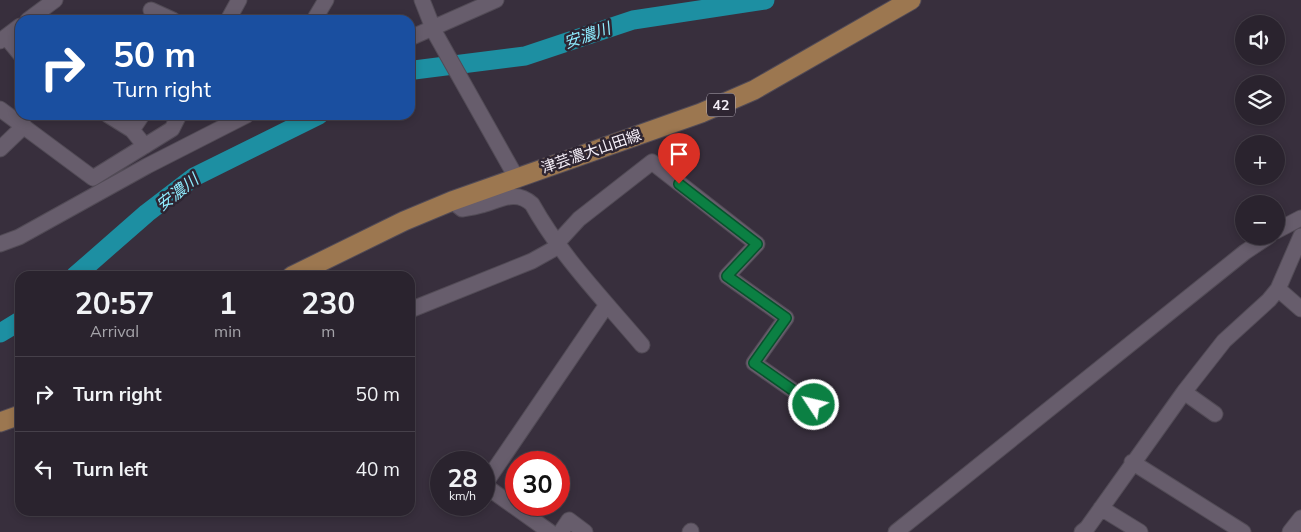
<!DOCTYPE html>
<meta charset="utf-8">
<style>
:root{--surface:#2a232e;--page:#362f3a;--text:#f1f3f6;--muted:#a5a4aa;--line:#46404a}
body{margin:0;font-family:Mulish,"Noto Sans JP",sans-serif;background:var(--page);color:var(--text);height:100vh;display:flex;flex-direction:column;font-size:19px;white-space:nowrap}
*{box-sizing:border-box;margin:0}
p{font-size:16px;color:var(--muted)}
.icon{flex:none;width:28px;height:28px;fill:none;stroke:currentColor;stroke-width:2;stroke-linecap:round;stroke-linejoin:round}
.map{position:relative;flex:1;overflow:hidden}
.side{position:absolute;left:15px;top:271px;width:400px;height:245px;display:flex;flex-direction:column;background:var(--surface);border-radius:15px;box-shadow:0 2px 8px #0003,0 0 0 1px var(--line)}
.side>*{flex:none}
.hud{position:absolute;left:15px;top:15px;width:400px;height:105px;border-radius:15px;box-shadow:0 2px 8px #0003,0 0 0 1px var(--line);background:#1a4fa0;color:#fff;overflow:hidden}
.fabs{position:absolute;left:1235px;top:15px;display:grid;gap:10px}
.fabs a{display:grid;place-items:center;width:50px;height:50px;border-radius:50%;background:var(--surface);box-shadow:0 2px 8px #0003,0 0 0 1px var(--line);font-size:25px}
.speed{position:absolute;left:430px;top:451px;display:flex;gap:10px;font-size:25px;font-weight:700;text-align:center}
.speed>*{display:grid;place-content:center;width:65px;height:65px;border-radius:50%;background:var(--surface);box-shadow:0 2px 8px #0003,0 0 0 1px var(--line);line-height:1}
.speed small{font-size:12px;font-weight:400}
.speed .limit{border:8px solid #d22;background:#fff;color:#111}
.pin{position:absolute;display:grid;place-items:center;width:42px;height:42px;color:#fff;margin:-51px -21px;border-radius:50% 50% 50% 0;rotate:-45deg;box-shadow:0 0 5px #0007}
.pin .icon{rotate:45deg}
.me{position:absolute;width:55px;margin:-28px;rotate:305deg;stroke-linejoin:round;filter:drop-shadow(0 0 4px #0008)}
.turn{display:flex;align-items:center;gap:18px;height:105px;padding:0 15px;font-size:22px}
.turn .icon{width:65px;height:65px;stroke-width:2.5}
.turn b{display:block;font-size:35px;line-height:42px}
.eta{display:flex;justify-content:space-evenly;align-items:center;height:85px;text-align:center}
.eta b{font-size:30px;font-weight:700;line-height:35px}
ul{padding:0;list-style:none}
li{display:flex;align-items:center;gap:15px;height:75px;padding:0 15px;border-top:1px solid var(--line)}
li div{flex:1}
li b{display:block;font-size:19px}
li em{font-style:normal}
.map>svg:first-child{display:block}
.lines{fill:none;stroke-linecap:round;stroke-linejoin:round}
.river{stroke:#1d8fa2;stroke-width:19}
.minor-casing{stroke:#524b56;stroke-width:17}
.major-casing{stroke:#524b56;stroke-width:21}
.minor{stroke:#675d6c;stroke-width:15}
.major{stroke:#9c7750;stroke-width:19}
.route-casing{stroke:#07532c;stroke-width:12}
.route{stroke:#0b8043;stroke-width:9}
.labels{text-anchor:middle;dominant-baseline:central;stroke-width:5;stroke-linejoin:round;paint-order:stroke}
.shield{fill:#2e2532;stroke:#b9b2bd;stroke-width:1}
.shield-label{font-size:14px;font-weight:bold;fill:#f5eff8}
.street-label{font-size:15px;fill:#f5eff8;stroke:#2e2532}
.water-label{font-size:16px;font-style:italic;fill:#8fecfe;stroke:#2e2532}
</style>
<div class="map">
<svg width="1301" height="532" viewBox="0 0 1301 532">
<rect width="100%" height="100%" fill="#382f3d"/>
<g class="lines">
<!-- river -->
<path class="river" d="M 410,72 L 414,70 L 525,56 L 633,20 L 765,0
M 75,276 L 147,213 L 194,177 L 319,115
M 0,333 L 20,321"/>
<!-- minor casing -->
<g class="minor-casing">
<path id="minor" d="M 422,0 L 435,33 L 516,177
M 151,10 L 173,20
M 28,20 L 55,0
M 228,20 L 239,0
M 314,20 L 326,0
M 6,37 L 20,54
M 410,38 L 496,0
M 0,41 L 20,26
M 0,109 L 93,178 L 172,129 L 179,115
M 108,115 L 132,130 L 145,146
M 132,130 L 142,115
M 0,149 L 24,126
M 452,201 L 462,209 C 469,208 476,207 482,205 C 500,200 516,189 532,204 C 561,256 603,299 642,345
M 1276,231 L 1301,218
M 557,243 L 579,219 L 652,162 L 757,244 L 727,276 L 786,318 L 754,363 L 814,405
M 0,244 L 19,237 L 147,166 L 247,115
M 1278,289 L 1301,309
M 410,310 L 532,261 L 559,246
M 1184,392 L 1215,414
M 1132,462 L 1243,532
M 1101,508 L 1140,532
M 550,532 L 484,485 L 606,306
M 561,532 L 569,520 L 585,532
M 690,532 L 691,531
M 896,532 L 1245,252 L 1269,236
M 1082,532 L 1087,528 L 1184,392 L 1224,341 L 1269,300 L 1278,289 L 1301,236
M 1290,532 L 1301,518"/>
</g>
<!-- major casing -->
<g class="major-casing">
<path id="major" d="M 292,276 L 404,221 L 452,201 L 701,113 L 754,90 L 911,0
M 0,422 L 20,415"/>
</g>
<!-- minor -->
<use href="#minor" class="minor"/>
<!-- major -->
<use href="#major" class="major"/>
</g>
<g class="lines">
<!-- route casing -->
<g class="route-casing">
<path id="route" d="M 679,184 L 757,244 L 727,276 L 786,318 L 754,363 L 814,405"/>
</g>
<!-- route -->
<use href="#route" class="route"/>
</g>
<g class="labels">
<!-- shield labels -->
<rect class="shield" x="707" y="93.5" width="28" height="23" rx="4"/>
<g class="shield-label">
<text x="721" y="105">42</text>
</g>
<!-- street labels -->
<g class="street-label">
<text transform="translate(591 151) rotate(-19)">津芸濃大山田線</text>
</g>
<!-- water labels -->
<g class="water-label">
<text transform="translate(587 35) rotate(-19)">安濃川</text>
<text transform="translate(177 192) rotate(-38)">安濃川</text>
</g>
</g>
</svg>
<div class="fabs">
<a><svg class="icon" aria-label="sound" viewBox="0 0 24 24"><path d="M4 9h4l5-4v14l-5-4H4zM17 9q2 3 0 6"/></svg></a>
<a><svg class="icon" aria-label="layers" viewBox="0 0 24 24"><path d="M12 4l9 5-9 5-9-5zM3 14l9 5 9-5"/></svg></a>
<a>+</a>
<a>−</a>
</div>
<div class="speed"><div>28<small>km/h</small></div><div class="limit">30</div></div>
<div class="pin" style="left:679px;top:184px;background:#d93025"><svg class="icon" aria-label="arrive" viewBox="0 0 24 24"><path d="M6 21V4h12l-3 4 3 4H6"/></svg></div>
<svg class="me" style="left:814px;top:405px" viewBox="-20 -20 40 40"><circle r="17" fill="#0b8043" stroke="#fff" stroke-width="3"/><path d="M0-11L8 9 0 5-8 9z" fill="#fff"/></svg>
<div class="hud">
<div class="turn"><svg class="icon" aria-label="right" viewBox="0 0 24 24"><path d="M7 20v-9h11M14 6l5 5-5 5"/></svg><div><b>50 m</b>Turn right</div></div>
</div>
<section class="side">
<div class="eta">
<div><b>20:57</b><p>Arrival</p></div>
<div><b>1</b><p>min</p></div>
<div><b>230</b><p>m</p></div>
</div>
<ul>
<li><svg class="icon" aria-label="right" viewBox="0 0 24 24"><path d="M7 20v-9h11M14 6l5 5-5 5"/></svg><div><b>Turn right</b></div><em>50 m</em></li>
<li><svg class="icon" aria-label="left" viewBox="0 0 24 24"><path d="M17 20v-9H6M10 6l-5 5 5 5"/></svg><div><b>Turn left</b></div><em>40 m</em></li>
</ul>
</section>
</div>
